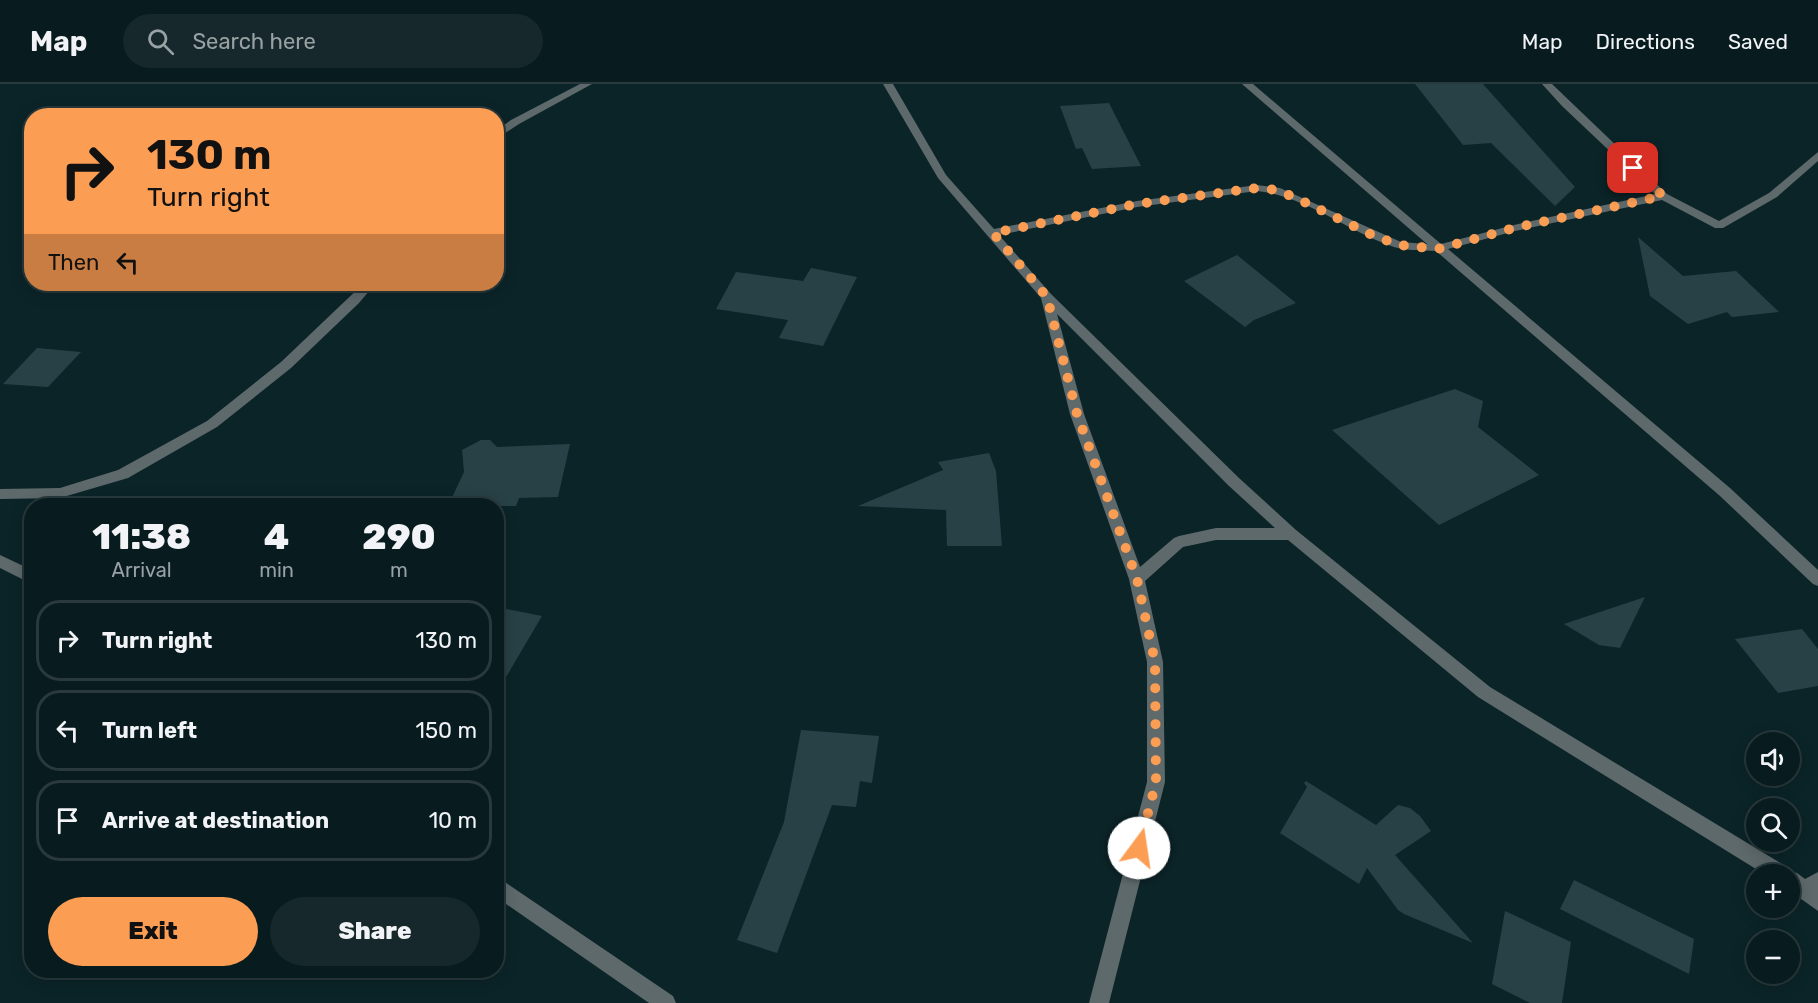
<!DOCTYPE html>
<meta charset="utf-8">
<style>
:root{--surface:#081b1e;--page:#16282b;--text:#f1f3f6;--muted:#98a1a4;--line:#29393c;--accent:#fc9d54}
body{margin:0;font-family:Rubik,sans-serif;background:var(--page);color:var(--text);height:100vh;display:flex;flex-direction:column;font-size:22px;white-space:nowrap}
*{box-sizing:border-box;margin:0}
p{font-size:20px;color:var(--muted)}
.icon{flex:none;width:33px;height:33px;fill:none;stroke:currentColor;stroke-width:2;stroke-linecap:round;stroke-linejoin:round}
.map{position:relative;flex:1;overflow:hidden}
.details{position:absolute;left:24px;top:414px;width:480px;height:480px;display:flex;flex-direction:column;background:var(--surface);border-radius:24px;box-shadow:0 3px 15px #0003,0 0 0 2px var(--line)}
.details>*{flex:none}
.guide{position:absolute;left:24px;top:24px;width:480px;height:183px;border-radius:24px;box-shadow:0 3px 15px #0003,0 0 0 2px var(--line);background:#fc9d54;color:#111;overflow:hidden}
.buttons{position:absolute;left:1746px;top:648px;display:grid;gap:12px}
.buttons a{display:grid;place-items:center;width:54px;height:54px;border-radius:50%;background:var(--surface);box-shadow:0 3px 15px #0003,0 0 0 2px var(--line);font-size:30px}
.pin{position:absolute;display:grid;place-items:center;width:51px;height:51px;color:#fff;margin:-26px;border-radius:12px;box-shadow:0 3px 9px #0006}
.me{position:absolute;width:66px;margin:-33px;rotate:14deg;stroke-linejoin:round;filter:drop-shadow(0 0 4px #0008)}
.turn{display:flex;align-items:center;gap:21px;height:126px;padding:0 24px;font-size:27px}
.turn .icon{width:78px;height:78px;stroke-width:2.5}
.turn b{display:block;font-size:42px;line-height:51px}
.then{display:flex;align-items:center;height:57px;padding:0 24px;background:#0003;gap:12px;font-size:22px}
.eta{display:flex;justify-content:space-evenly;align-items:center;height:102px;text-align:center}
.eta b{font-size:36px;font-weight:800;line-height:42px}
.button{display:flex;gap:12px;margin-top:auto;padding:12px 24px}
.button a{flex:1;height:69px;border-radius:36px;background:var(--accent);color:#111;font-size:24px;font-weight:800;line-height:69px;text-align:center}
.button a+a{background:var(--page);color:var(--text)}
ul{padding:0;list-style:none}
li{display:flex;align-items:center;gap:18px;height:81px;margin:0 12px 9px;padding:0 12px;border:3px solid var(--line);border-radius:24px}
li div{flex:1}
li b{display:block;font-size:22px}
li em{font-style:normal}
header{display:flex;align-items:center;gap:36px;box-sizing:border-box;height:84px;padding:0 30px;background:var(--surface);border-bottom:2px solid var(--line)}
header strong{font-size:28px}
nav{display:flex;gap:33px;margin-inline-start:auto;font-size:21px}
.search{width:420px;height:54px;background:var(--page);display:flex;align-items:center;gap:15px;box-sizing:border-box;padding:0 21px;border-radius:33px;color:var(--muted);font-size:22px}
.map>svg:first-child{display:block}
.building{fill:#284146}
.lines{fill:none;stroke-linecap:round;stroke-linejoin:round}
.street{fill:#5e696b;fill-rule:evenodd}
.route{stroke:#fc9d54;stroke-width:10;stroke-dasharray:0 18}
</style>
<header>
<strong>Map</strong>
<div class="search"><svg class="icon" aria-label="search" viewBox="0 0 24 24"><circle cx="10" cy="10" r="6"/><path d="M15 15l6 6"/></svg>Search here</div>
<nav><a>Map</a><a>Directions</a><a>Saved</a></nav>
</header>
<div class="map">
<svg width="1818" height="919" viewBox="0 0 1818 919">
<rect width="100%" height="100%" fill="#0b2428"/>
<!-- building -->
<path class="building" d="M 1415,0 L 1483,0 L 1575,103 L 1555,122 L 1491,59 L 1463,61 Z
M 1109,19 L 1141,82 L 1092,85 L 1082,64 L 1076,65 L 1060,22 Z
M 1638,153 L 1683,192 L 1736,187 L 1779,228 L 1732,233 L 1727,228 L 1688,240 L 1650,212 Z
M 1237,171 L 1296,219 L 1254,236 L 1245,243 L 1184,197 Z
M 811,184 L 857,193 L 823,262 L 779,254 L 788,236 L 716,225 L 736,188 L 803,197 Z
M 37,264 L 81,268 L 48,303 L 3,300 Z
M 1455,305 L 1483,317 L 1478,343 L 1539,391 L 1439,441 L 1332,346 Z
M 481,356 L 490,356 L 497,363 L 570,360 L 558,413 L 519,414 L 516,422 L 448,422 L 464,388 L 462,366 Z
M 989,369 L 996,387 L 1002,462 L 947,462 L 946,426 L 858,422 L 943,386 L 938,378 Z
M 1645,513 L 1620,564 L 1599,561 L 1564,540 Z
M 496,523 L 542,532 L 496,610 Z
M 1802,545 L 1818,565 L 1818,602 L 1778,609 L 1735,555 Z
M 801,646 L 879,652 L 872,699 L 860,697 L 856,723 L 832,721 L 777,869 L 737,856 L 784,738 Z
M 1306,697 L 1376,741 L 1398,721 L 1410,724 L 1420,732 L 1431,747 L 1395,771 L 1473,859 L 1404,830 L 1398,826 L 1367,784 L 1359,800 L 1280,749 L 1307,703 L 1304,699 Z
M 1574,796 L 1694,855 L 1689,890 L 1560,825 Z
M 1505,827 L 1571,858 L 1562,919 L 1530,919 L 1492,900 Z"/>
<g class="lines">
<!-- street -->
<path class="street" d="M 580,0 L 592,0 L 519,40 L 496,55 L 496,47 L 511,36 Z
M 883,0 L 893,0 L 946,91 L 994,145 L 1137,117 L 1257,101 L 1280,104 L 1401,158 L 1427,160 L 1242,0 L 1253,0 L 1441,160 L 1514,141 L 1655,110 L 1562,22 L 1542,0 L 1552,0 L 1667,110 L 1719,137 L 1769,109 L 1818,68 L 1818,77 L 1777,113 L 1723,144 L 1715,144 L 1662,116 L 1515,147 L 1448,165 L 1730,404 L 1818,486 L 1818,502 L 1813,500 L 1720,412 L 1436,167 C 1422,166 1407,167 1394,163 C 1348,148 1306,112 1257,107 L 1137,123 L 999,151 L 1051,210 L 1239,394 L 1296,446 L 1490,603 L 1787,783 L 1788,787 L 1797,789 L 1805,795 L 1818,788 L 1818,827 L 1790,807 L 1790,790 L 1764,790 L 1478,613 L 1288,456 L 1216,456 L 1183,463 L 1145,497 L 1163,578 L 1165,698 L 1109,919 L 1089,919 L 1147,698 L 1147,578 L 1129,495 L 1070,330 L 1041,214 L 938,94 ZM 1057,230 L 1229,402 L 1275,444 L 1216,444 L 1179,452 L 1174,454 L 1140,483 L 1084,330 Z
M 363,200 L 375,200 L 359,219 L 291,284 L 217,343 L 128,394 L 60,414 L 0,415 L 0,405 L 60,404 L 118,386 L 207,337 L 281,278 Z
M 0,471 L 32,486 L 32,500 L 0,484 Z
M 496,792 L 673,912 L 676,919 L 649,919 L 496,813 Z"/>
</g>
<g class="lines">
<!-- route -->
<path class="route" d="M 1139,764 L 1156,698 L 1155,578 L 1137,495 L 1077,330 L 1047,213 L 993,149 L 1137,120 L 1257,104 L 1276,106 L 1296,114 L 1370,150 L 1398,161 L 1438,165 L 1514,144 L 1663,112 L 1633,84"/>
</g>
</svg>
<div class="buttons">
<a><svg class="icon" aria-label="sound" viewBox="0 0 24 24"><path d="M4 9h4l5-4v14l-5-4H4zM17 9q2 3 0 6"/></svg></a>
<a><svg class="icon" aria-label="search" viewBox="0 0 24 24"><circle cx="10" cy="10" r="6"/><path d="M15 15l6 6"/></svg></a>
<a>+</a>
<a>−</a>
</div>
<div class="pin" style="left:1633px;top:84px;background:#d93025"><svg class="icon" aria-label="arrive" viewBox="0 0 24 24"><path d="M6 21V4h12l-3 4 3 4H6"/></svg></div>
<svg class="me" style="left:1139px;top:764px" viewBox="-20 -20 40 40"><circle r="19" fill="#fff"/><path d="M0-13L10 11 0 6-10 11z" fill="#fc9d54"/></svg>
<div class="guide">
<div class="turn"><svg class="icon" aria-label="right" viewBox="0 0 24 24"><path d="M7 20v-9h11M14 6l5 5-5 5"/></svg><div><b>130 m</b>Turn right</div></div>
<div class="then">Then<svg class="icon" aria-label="left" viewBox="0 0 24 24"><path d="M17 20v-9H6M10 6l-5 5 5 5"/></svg></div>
</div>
<section class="details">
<div class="eta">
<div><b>11:38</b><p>Arrival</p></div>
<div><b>4</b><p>min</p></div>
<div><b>290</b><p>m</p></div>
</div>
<ul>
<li><svg class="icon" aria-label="right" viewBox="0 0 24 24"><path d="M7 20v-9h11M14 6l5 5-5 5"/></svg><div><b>Turn right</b></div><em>130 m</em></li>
<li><svg class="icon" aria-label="left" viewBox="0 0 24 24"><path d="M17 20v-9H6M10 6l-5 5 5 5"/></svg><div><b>Turn left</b></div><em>150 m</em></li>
<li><svg class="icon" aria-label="arrive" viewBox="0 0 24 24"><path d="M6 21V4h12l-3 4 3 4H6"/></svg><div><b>Arrive at destination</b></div><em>10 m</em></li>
</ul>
<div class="button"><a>Exit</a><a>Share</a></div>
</section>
</div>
